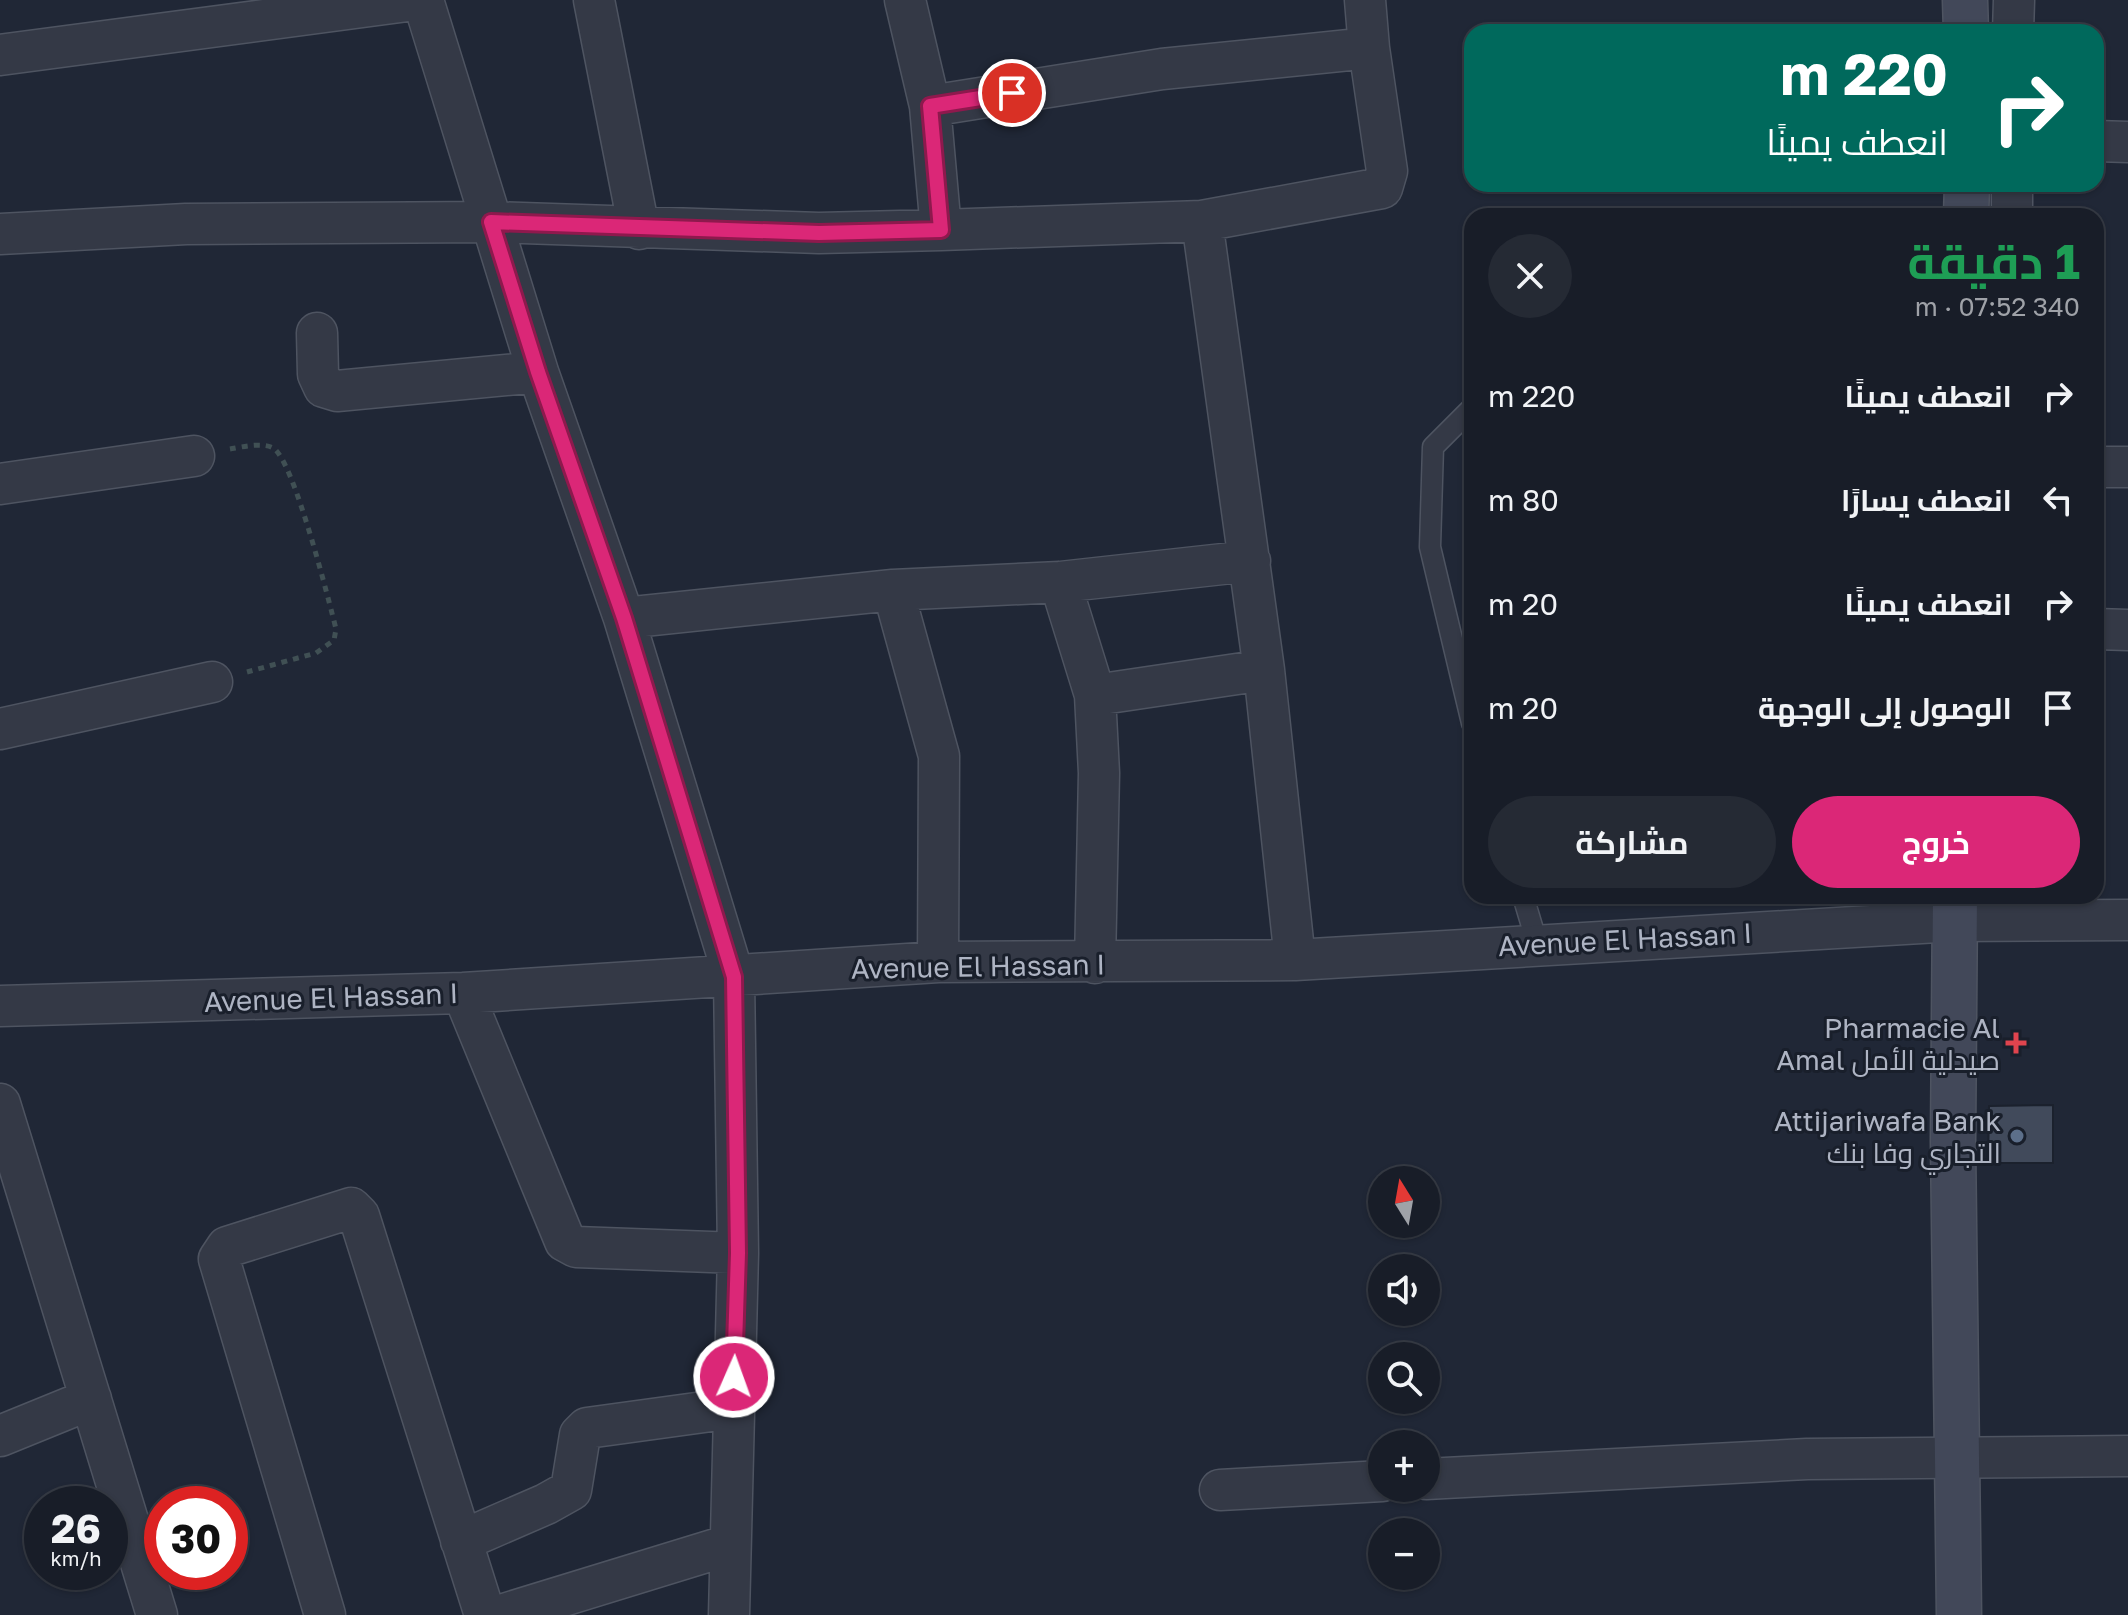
<!DOCTYPE html>
<html lang="ar">
<meta charset="utf-8">
<style>
:root{--surface:#181d28;--page:#252a34;--text:#f1f3f6;--muted:#9fa2a8;--line:#363b45;--accent:#db2777}
body{margin:0;font-family:"Golos Text",Cairo,sans-serif;background:var(--page);color:var(--text);direction:rtl;height:100vh;display:flex;flex-direction:column;font-size:30px;white-space:nowrap}
*{box-sizing:border-box;margin:0}
p{font-size:26px;color:var(--muted)}
.icon{flex:none;width:44px;height:44px;fill:none;stroke:currentColor;stroke-width:2;stroke-linecap:round;stroke-linejoin:round}
.map{position:relative;flex:1;overflow:hidden;direction:ltr}
.drawer{position:absolute;left:1464px;top:208px;width:640px;height:696px;display:flex;flex-direction:column;background:var(--surface);border-radius:24px;box-shadow:0 2px 6px #0004,0 0 0 2px var(--line);direction:rtl}
.drawer>*{flex:none}
.hud{position:absolute;left:1464px;top:24px;width:640px;height:168px;border-radius:24px;box-shadow:0 2px 6px #0004,0 0 0 2px var(--line);direction:rtl;background:#00695c;color:#fff;overflow:hidden}
.needle{width:52px;rotate:349deg}
.fabs{position:absolute;left:1368px;top:1166px;display:grid;gap:16px}
.fabs a{display:grid;place-items:center;width:72px;height:72px;border-radius:50%;background:var(--surface);box-shadow:0 2px 6px #0004,0 0 0 2px var(--line);font-size:40px}
.speed{position:absolute;left:24px;top:1486px;display:flex;gap:16px;font-size:40px;font-weight:700;text-align:center}
.speed>*{display:grid;place-content:center;width:104px;height:104px;border-radius:50%;background:var(--surface);box-shadow:0 2px 6px #0004,0 0 0 2px var(--line);line-height:1}
.speed small{font-size:20px;font-weight:400}
.speed .limit{border:12px solid #d22;background:#fff;color:#111}
.pin{position:absolute;display:grid;place-items:center;width:68px;height:68px;color:#fff;margin:-34px;border:4px solid #fff;border-radius:50%;box-shadow:0 2px 8px #0007}
.me{position:absolute;width:88px;margin:-44px;rotate:2deg;stroke-linejoin:round;filter:drop-shadow(0 0 6px #0008)}
.turn{display:flex;align-items:center;gap:28px;height:168px;padding:0 24px;font-size:36px}
.turn .icon{width:104px;height:104px;stroke-width:2.5}
.turn b{display:block;font-size:56px;line-height:68px}
.round{display:grid;place-items:center;flex:none;width:84px;height:84px;border-radius:42px;background:var(--page)}
.head{display:flex;align-items:center;justify-content:space-between;height:136px;padding:0 24px}
h1{font-size:48px;font-weight:700;line-height:60px;color:#1e9e55}
.cta{display:flex;gap:16px;margin-top:auto;padding:16px 24px}
.cta a{flex:1;height:92px;border-radius:48px;background:var(--accent);color:#fff;font-size:32px;font-weight:700;line-height:92px;text-align:center}
.cta a+a{background:var(--page);color:var(--text)}
ul{padding:0;list-style:none}
li{display:flex;align-items:center;gap:24px;height:104px;padding:0 24px}
li div{flex:1}
li b{display:block;font-size:30px}
li em{font-style:normal}
.map>svg:first-child{display:block}
.building{fill:#414a5b;stroke:#1b212d;stroke-width:2}
.lines{fill:none;stroke-linecap:round;stroke-linejoin:round}
.service-casing{stroke:#4e5461;stroke-width:23}
.minor-casing{stroke:#4e5461;stroke-width:43}
.secondary-casing{stroke:#4e5461;stroke-width:47}
.path{stroke:#405054;stroke-width:5;stroke-dasharray:6 6;stroke-linecap:butt}
.service{stroke:#343946;stroke-width:20}
.minor{stroke:#343946;stroke-width:40}
.secondary{stroke:#424859;stroke-width:44}
.route-casing{stroke:#8e194d;stroke-width:20}
.route{stroke:#db2777;stroke-width:14}
.health-dot{fill:#e0444e;stroke:#191f2b;stroke-width:3}
.service-dot{fill:#5c6f8a;stroke:#191f2b;stroke-width:3}
.labels{text-anchor:middle;dominant-baseline:central;stroke-width:6;stroke-linejoin:round;paint-order:stroke}
.street-label{font-size:28px;fill:#aeb4c3;stroke:#191f2b}
.poi-label{font-size:28px;fill:#aeb4c3;stroke:#191f2b;text-anchor:end}
</style>
<div class="map">
<svg width="2128" height="1615" viewBox="0 0 2128 1615">
<rect width="100%" height="100%" fill="#202736"/>
<!-- building -->
<path class="building" d="M 2053,1105 L 2053,1163 L 1988,1163 L 1989,1106 Z"/>
<g class="lines">
<!-- service casing -->
<g class="service-casing">
<path id="service" d="M 1472,408 L 1433,447 L 1430,547 L 1472,723
M 1523,896 L 1537,943"/>
</g>
<!-- minor casing -->
<g class="minor-casing">
<path id="minor" d="M 423,0 L 538,372 L 624,618 L 734,977 L 738,1253 L 729,1615
M 594,0 L 639,229
M 905,0 L 930,106 L 941,230
M 2013,32 L 2014,0
M 0,55 L 415,0
M 930,106 L 1162,69 L 1369,48 L 1365,0
M 2096,141 L 2128,142
M 2012,216 L 2012,184
M 1202,221 L 1264,670 L 1295,960
M 0,234 L 186,224 L 491,222 L 819,233 L 941,230 L 1202,221 L 1382,188 L 1387,171 L 1369,48
M 317,333 L 318,374 L 324,387 L 337,391 L 538,372
M 2096,467 L 2128,467
M 0,484 L 194,456
M 1060,582 L 1095,695 L 1099,773 L 1095,963
M 893,590 L 939,756 L 938,962
M 624,618 L 893,590 L 1060,582 L 1250,561
M 2096,629 L 2128,630
M 1095,695 L 1264,670
M 0,729 L 212,682
M 463,993 L 565,1241 L 576,1247 L 738,1253
M 0,1006 L 463,993 L 938,962 L 1295,960 L 1955,921 L 2128,920
M 0,1104 L 157,1615
M 0,1436 L 91,1399
M 1426,1479 L 1807,1459 L 2128,1456
M 1220,1490 L 1382,1481
M 461,1541 L 546,1504 L 571,1490 L 580,1435 L 587,1428 L 733,1408
M 325,1615 L 219,1259 L 227,1247 L 351,1208 L 359,1216 L 485,1615
M 501,1615 L 729,1545"/>
</g>
<!-- secondary casing -->
<g class="secondary-casing">
<path id="secondary" d="M 1965,0 L 1966,32
M 1966,216 L 1967,184
M 1955,896 L 1953,1142 L 1959,1615"/>
</g>
<!-- path -->
<path class="path" d="M 230,449 C 242,447 262,442 273,448 C 293,458 329,601 336,629 L 334,640 L 316,653 L 247,672"/>
<!-- service -->
<use href="#service" class="service"/>
<!-- minor -->
<use href="#minor" class="minor"/>
<!-- secondary -->
<use href="#secondary" class="secondary"/>
</g>
<g class="lines">
<!-- route casing -->
<g class="route-casing">
<path id="route" d="M 734,1377 L 738,1253 L 734,977 L 624,618 L 538,372 L 491,222 L 819,233 L 941,230 L 930,106 L 1012,93"/>
</g>
<!-- route -->
<use href="#route" class="route"/>
</g>
<!-- markers -->
<path class="health-dot" d="M2012 1031h8v8h8v8h-8v8h-8v-8h-8v-8h8z"/>
<circle class="service-dot" cx="2017" cy="1136" r="8"/>
<g class="labels">
<!-- street labels -->
<g class="street-label">
<text transform="translate(1625 939) rotate(-3)">Avenue El Hassan I</text>
<text transform="translate(978 966) rotate(-1)">Avenue El Hassan I</text>
<text transform="translate(331 997) rotate(-2)">Avenue El Hassan I</text>
</g>
<!-- poi labels -->
<g class="poi-label">
<text x="2000" y="1027">Pharmacie Al<tspan x="2000" dy="32">Amal صيدلية الأمل</tspan></text>
<text x="2001" y="1120">Attijariwafa Bank<tspan x="2001" dy="32">التجاري وفا بنك</tspan></text>
</g>
</g>
</svg>
<div class="fabs">
<a><svg class="needle" viewBox="-14 -14 28 28"><path d="M0-13l5 13h-10z" fill="#e53935"/><path d="M0 13l5-13h-10z" fill="#9fa2a8"/></svg></a>
<a><svg class="icon" aria-label="sound" viewBox="0 0 24 24"><path d="M4 9h4l5-4v14l-5-4H4zM17 9q2 3 0 6"/></svg></a>
<a><svg class="icon" aria-label="search" viewBox="0 0 24 24"><circle cx="10" cy="10" r="6"/><path d="M15 15l6 6"/></svg></a>
<a>+</a>
<a>−</a>
</div>
<div class="speed"><div>26<small>km/h</small></div><div class="limit">30</div></div>
<div class="pin" style="left:1012px;top:93px;background:#d93025"><svg class="icon" aria-label="arrive" viewBox="0 0 24 24"><path d="M6 21V4h12l-3 4 3 4H6"/></svg></div>
<svg class="me" style="left:734px;top:1377px" viewBox="-20 -20 40 40"><circle r="17" fill="#db2777" stroke="#fff" stroke-width="3"/><path d="M0-11L8 9 0 5-8 9z" fill="#fff"/></svg>
<div class="hud">
<div class="turn"><svg class="icon" aria-label="right" viewBox="0 0 24 24"><path d="M7 20v-9h11M14 6l5 5-5 5"/></svg><div><b>220 m</b>انعطف يمينًا</div></div>
</div>
<section class="drawer">
<div class="head"><div><h1>1 دقيقة</h1><p>340 m · 07:52</p></div><a class="round"><svg class="icon" aria-label="close" viewBox="0 0 24 24"><path d="M6 6l12 12M18 6L6 18"/></svg></a></div>
<ul>
<li><svg class="icon" aria-label="right" viewBox="0 0 24 24"><path d="M7 20v-9h11M14 6l5 5-5 5"/></svg><div><b>انعطف يمينًا</b></div><em>220 m</em></li>
<li><svg class="icon" aria-label="left" viewBox="0 0 24 24"><path d="M17 20v-9H6M10 6l-5 5 5 5"/></svg><div><b>انعطف يسارًا</b></div><em>80 m</em></li>
<li><svg class="icon" aria-label="right" viewBox="0 0 24 24"><path d="M7 20v-9h11M14 6l5 5-5 5"/></svg><div><b>انعطف يمينًا</b></div><em>20 m</em></li>
<li><svg class="icon" aria-label="arrive" viewBox="0 0 24 24"><path d="M6 21V4h12l-3 4 3 4H6"/></svg><div><b>الوصول إلى الوجهة</b></div><em>20 m</em></li>
</ul>
<div class="cta"><a>خروج</a><a>مشاركة</a></div>
</section>
</div>
